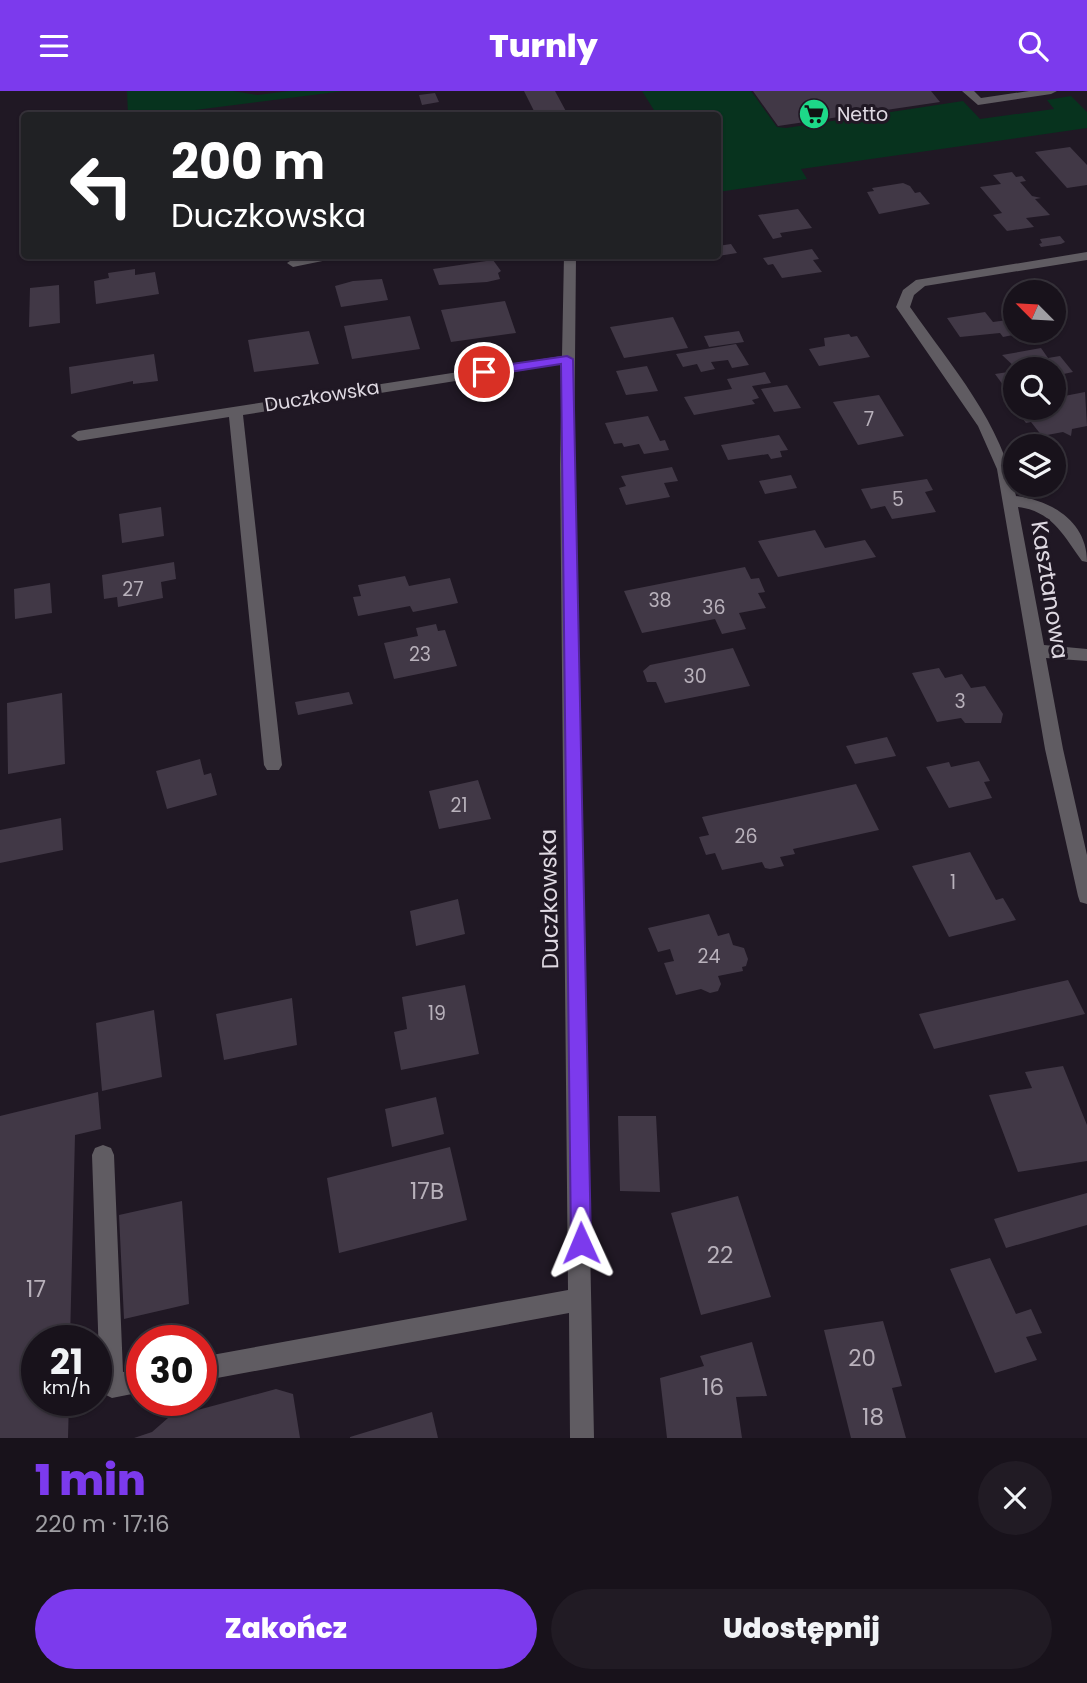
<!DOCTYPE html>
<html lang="pl">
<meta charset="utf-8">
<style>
:root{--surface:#18121b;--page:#211b24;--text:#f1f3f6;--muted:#9f9ea3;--line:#36323a;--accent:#7c3aed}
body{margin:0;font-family:Poppins,sans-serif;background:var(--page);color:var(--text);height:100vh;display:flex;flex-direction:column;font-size:26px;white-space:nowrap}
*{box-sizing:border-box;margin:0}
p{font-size:23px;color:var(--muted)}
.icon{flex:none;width:38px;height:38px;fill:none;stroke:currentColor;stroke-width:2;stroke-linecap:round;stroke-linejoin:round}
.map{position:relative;height:1347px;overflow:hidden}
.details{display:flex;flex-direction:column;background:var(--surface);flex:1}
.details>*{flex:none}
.top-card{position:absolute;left:21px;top:21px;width:700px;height:147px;border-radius:7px;box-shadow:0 2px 5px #0004,0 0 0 2px var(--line);background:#202124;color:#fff;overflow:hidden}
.needle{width:46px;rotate:294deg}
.controls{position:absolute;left:1003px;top:189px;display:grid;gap:14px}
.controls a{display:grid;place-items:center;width:63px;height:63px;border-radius:50%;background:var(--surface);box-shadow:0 2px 5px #0004,0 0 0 2px var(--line);font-size:35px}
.speed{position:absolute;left:21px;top:1234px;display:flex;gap:14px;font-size:35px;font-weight:700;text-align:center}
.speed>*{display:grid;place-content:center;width:91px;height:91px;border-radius:50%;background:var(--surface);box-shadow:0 2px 5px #0004,0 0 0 2px var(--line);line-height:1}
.speed small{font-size:18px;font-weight:400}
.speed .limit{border:10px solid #d22;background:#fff;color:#111}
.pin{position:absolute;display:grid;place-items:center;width:60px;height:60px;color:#fff;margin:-30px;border:4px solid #fff;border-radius:50%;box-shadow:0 2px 7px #0007}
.me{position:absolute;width:77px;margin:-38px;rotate:359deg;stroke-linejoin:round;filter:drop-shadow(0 0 5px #0008)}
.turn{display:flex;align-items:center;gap:24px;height:147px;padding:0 35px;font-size:32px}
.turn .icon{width:91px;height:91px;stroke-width:2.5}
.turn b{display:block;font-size:49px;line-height:60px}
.round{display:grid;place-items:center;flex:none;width:74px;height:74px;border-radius:37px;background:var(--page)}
.overview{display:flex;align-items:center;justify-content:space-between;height:119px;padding:0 35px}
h1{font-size:42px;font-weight:800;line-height:52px;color:var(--accent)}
.action{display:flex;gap:14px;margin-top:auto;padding:14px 35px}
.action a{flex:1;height:80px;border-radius:42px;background:var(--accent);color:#fff;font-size:28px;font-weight:800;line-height:80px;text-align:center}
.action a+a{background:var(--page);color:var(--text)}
header{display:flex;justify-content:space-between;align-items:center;height:91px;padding:0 35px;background:var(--accent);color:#fff;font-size:32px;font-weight:800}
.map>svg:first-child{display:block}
.green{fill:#07331e}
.building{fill:#413846}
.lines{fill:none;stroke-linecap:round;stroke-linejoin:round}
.minor{fill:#605c62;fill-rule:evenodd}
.route{fill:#7c3aed;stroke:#51269a;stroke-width:2}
.labels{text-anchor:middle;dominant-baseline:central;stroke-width:6;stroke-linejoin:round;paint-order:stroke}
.far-poi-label{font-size:19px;fill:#dfd9e2;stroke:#201824;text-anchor:start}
.far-street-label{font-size:19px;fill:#dfd9e2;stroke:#201824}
.number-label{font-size:19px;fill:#b8b1bb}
.street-label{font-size:23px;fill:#dfd9e2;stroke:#201824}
.near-number-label{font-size:23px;fill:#b8b1bb}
</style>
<header><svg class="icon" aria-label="menu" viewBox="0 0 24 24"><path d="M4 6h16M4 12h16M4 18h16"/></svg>Turnly<svg class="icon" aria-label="search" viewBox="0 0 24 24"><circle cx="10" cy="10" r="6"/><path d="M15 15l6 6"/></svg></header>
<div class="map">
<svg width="1087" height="1347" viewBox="0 0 1087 1347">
<rect width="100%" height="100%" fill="#201824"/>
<!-- green -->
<path class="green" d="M 127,0 L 233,0 L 257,4 L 289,0 L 344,0 L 156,24 L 128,24 Z
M 642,0 L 751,0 L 777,36 L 786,37 L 963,10 L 980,28 L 1054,18 L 1047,9 L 1071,5 L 1087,21 L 1087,37 L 801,78 L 807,88 L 718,101 L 718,24 L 657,24 Z"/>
<!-- building -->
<path class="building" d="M 524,0 L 555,0 L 568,24 L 536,24 Z
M 753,0 L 931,0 L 940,11 L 778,35 Z
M 435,2 L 439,11 L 422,14 L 419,4 Z
M 1070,56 L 1087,74 L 1087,94 L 1067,97 L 1035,61 Z
M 1012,81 L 1016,86 L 1022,85 L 1026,90 L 1020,91 L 1032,105 L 1041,107 L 1035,108 L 1050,124 L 1026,127 L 1034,136 L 1007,140 L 993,124 L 1002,122 L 980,96 L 1001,93 L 993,84 Z
M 903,92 L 910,95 L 915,102 L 920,101 L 930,113 L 879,123 L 867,101 L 874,100 L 872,97 Z
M 798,118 L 812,137 L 780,142 L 782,146 L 773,148 L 758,124 Z
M 1060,145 L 1065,151 L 1061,153 L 1041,156 L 1039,153 L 1042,152 L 1040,148 Z
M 731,153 L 737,162 L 718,165 L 718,155 Z
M 812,158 L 819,168 L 813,169 L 822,181 L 782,187 L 773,173 L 768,174 L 763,167 Z
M 493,169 L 501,180 L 498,182 L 500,188 L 487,191 L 439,194 L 433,178 Z
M 135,178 L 135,184 L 155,181 L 159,203 L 96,213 L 94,190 L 109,187 L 108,182 Z
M 382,188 L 388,209 L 341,216 L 335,195 L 353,190 Z
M 59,194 L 60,232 L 29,236 L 30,197 Z
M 505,210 L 516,242 L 451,251 L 441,219 Z
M 985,221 L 993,231 L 1015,228 L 1015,240 L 1029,241 L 1003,246 L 1000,242 L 960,246 L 947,227 Z
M 410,225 L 420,258 L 352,268 L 344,235 Z
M 673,226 L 688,257 L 624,267 L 610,236 Z
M 309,240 L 319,273 L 254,281 L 248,249 Z
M 739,240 L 744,251 L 709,256 L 704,245 Z
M 849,243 L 851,246 L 857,245 L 870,266 L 819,275 L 809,258 L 825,255 L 824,247 Z
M 736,253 L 749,274 L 732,277 L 728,269 L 711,271 L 715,278 L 701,281 L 697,273 L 683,276 L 676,263 Z
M 1041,257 L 1048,267 L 1060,265 L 1073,281 L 1054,285 L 1054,278 L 1017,278 L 1002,264 Z
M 154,263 L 158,290 L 133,293 L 133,290 L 71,303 L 69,276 Z
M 647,275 L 658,300 L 626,304 L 616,280 Z
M 1015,280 L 1015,291 L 1003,294 L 995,283 Z
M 765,281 L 771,292 L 752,295 L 759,307 L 752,309 L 755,313 L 694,324 L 684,306 L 732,298 L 727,288 Z
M 787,294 L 801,317 L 774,321 L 761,298 Z
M 1085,301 L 1087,335 L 1072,338 L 1071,345 L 1063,341 L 1042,345 L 1031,331 L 1026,332 L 1019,323 L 1030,321 L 1027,317 L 1054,317 L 1054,307 Z
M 879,304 L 904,345 L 858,354 L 833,311 Z
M 648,325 L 660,350 L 665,349 L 669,359 L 644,363 L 639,353 L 624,356 L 622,352 L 614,353 L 605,332 Z
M 779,344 L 788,359 L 780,360 L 782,366 L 771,368 L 768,363 L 728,369 L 721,354 Z
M 672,376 L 678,390 L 664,392 L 670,406 L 626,414 L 619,397 L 626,395 L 621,385 Z
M 791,384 L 797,397 L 765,403 L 759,390 Z
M 927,388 L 933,399 L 925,401 L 936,421 L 892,428 L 885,415 L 871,418 L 861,398 Z
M 161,416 L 164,445 L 122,452 L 119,423 Z
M 815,439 L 825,457 L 865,449 L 876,466 L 778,486 L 758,450 Z
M 174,471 L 176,488 L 161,491 L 163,507 L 118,516 L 117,506 L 104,508 L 102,484 Z
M 745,476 L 751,488 L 759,487 L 765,501 L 758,502 L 766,517 L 739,522 L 746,538 L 722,543 L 715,528 L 642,542 L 624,500 Z
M 405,485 L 409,495 L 450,487 L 458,512 L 413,521 L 410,515 L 358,525 L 353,506 L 361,505 L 358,494 Z
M 50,492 L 52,522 L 15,528 L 14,498 Z
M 436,533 L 438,540 L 445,539 L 457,575 L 394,588 L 384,552 L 418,545 L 416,537 Z
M 733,557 L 750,595 L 665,612 L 656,591 L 647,591 L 643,580 L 650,574 Z
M 939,577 L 945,587 L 962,583 L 971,597 L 985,595 L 1003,623 L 1001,632 L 965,632 L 961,627 L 937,631 L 912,582 Z
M 349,601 L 353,613 L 298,624 L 295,611 Z
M 62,602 L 65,673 L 8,683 L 7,612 Z
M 887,646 L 896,665 L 855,673 L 846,655 Z
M 200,668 L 204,684 L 211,682 L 217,704 L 167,718 L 156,680 Z
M 979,670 L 990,690 L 984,691 L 992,707 L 949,717 L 926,676 L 949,671 L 951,676 Z
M 478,689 L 491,728 L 439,738 L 429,700 Z
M 856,693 L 879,739 L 793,758 L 795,763 L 780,766 L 784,775 L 770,778 L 765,777 L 762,771 L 722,779 L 715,762 L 706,764 L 699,746 L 709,744 L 702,726 Z
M 61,727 L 63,759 L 0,772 L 0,739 Z
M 970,761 L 996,809 L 1003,807 L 1016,829 L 949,846 L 912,775 Z
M 458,808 L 465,843 L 416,855 L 410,820 Z
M 709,823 L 718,845 L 729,842 L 733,854 L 744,857 L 748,868 L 746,875 L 742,876 L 743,880 L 718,885 L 721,893 L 718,900 L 710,902 L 701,898 L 676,904 L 664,872 L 674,870 L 670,858 L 658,861 L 648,837 Z
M 1068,889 L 1085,923 L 934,958 L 919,923 Z
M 465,894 L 479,963 L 401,979 L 394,941 L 407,938 L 402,906 Z
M 292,907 L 297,954 L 224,969 L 216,923 Z
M 154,919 L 162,986 L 102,1000 L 96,932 Z
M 1063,975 L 1087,1034 L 1087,1070 L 1018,1081 L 989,1004 L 1032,997 L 1025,981 Z
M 98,1001 L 101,1038 L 75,1044 L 70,1250 L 37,1250 L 37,1309 L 69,1309 L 68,1347 L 0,1347 L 0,1025 Z
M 436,1006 L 444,1043 L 392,1056 L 385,1018 Z
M 618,1025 L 656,1025 L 660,1101 L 620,1100 Z
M 450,1056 L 467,1129 L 339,1162 L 327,1087 Z
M 1087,1102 L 1087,1134 L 1006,1157 L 994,1128 Z
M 738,1105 L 771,1206 L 701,1224 L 671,1122 Z
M 182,1110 L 189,1213 L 124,1228 L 119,1124 Z
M 990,1167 L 1016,1223 L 1031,1218 L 1042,1242 L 1026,1246 L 1037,1269 L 995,1282 L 950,1178 Z
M 883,1230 L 902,1295 L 892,1297 L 906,1347 L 851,1347 L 824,1239 Z
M 752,1251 L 767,1305 L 736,1306 L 742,1347 L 667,1347 L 660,1287 L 704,1275 L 700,1265 Z
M 276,1298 L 293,1303 L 300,1347 L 134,1347 L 152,1341 L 168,1327 Z
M 432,1321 L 438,1347 L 350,1347 L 350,1346 Z"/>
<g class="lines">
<!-- minor -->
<path class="minor" d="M 962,0 L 974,0 L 981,7 L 1029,0 L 1057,0 L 1051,3 L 978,14 Z
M 1087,161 L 1087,169 L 925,195 L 914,204 L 910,216 C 951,275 1003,333 1016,405 C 1053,410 1087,431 1087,471 L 1082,470 C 1064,445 1052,420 1018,416 L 1044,554 L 1087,558 L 1087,570 L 1046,567 L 1063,658 L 1087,764 L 1087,813 L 1080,811 L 1078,805 L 1045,658 L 997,378 L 978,335 L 896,216 L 903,199 L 916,189 Z
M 318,164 L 352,164 L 293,176 L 287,172 L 293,168 Z
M 564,164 L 576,164 L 574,374 L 594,1347 L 570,1347 L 569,1222 L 201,1290 L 201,1266 L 568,1199 L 560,374 L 562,273 L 243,324 L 282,674 L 279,679 L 267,679 L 264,674 L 229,326 L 78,350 L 71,345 L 78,340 L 562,265 Z
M 103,1054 L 111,1057 L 114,1064 L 123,1281 L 142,1277 L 142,1301 L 112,1307 L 104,1303 L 100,1295 L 92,1064 L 95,1057 Z"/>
</g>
<!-- route -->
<path class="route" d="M 567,265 L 573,268 L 591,1152 L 588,1159 L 581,1162 L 574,1159 L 571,1152 L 561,273 L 484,285 L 478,281 L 484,277 Z"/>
<!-- icons -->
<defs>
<g id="supermarket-disc" transform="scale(1.575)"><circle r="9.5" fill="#1dd888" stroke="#201824"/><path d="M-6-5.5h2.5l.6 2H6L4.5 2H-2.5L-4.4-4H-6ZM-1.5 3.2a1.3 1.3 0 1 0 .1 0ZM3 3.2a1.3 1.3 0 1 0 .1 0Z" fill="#111"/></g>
</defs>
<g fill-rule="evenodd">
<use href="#supermarket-disc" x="814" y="23"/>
</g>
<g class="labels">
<!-- far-poi labels -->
<g class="far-poi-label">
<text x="837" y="23">Netto</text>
</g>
<!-- far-street labels -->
<g class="far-street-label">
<text transform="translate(322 305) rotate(-9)">Duczkowska</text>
</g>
<!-- number labels -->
<g class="number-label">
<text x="869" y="328">7</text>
<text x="898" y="408">5</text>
<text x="133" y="498">27</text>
<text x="660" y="509">38</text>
<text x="714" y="516">36</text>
<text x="420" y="563">23</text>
<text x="695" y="585">30</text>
<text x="960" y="610">3</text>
<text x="459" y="714">21</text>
<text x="746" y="745">26</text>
<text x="953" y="791">1</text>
<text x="709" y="865">24</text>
<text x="437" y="922">19</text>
</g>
<!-- street labels -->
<g class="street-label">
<text transform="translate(1050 499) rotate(81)">Kasztanowa</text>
<text transform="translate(549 808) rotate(-91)">Duczkowska</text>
</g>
<!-- near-number labels -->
<g class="near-number-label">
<text x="427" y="1100">17B</text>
<text x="720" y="1164">22</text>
<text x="36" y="1198">17</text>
<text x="862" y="1267">20</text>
<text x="713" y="1296">16</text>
<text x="873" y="1326">18</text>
</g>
</g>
</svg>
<div class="controls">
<a><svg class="needle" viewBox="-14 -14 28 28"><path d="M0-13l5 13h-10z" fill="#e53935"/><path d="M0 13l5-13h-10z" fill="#9f9ea3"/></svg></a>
<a><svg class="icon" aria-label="search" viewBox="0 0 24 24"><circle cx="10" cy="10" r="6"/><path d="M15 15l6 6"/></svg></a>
<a><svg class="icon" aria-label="layers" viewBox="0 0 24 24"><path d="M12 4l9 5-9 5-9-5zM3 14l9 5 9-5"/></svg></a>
</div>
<div class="speed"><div>21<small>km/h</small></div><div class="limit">30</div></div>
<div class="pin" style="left:484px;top:281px;background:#d93025"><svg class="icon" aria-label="arrive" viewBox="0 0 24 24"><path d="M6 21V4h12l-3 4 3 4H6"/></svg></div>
<svg class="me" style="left:581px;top:1152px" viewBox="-20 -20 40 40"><path d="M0-17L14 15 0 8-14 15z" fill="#7c3aed" stroke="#fff" stroke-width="4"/></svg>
<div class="top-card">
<div class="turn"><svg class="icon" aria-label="left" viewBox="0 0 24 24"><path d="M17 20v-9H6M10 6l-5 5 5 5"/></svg><div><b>200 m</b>Duczkowska</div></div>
</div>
</div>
<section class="details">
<div class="overview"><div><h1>1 min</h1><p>220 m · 17:16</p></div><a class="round"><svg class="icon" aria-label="close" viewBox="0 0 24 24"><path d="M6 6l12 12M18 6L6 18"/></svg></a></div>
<div class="action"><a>Zakończ</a><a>Udostępnij</a></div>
</section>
